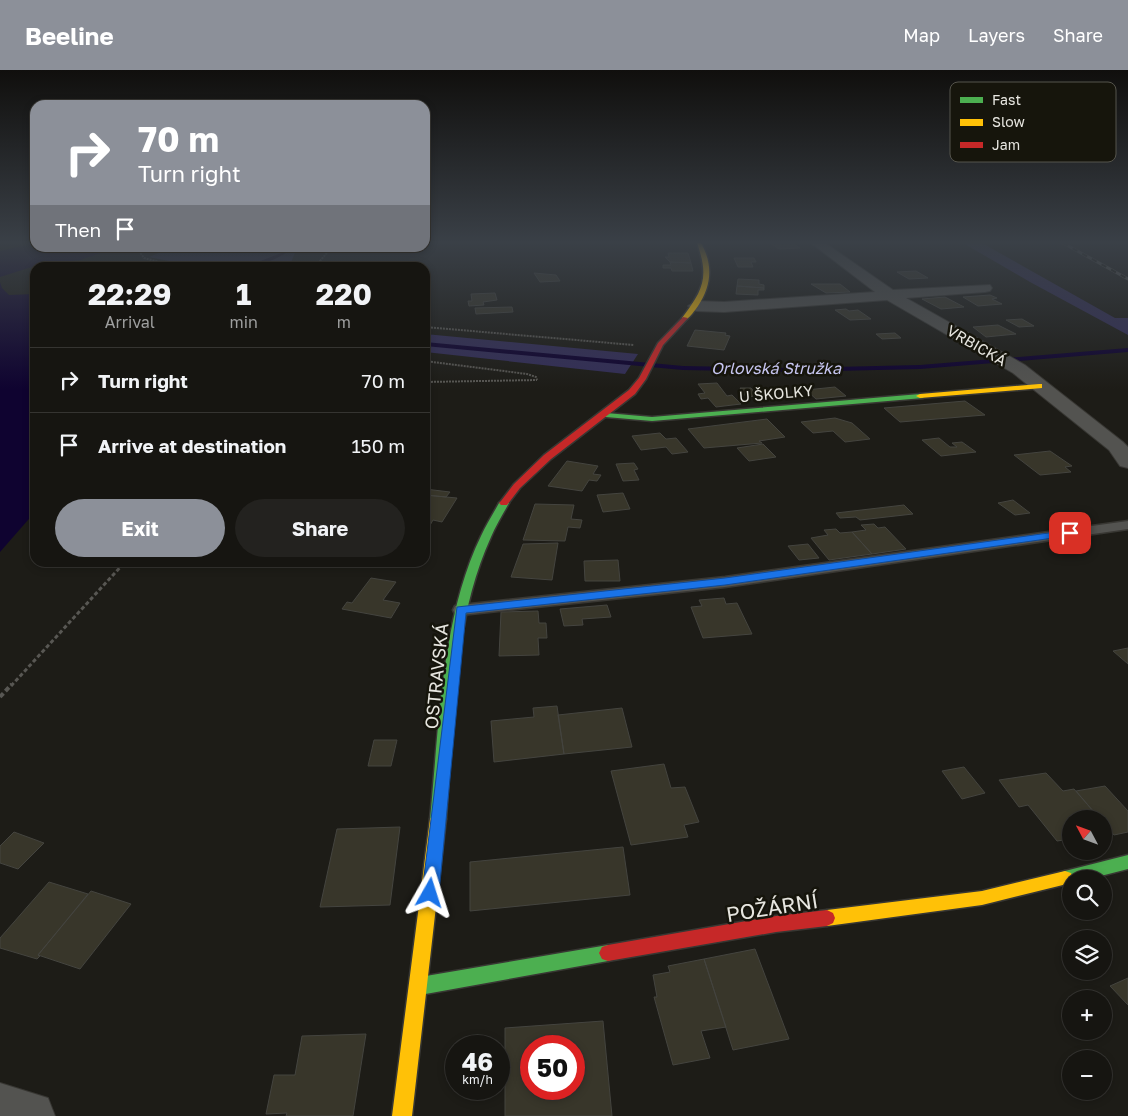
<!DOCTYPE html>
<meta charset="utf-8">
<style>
:root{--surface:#161511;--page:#23221f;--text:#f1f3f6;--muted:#9e9f9f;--line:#353431;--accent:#8c9099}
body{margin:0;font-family:"Golos Text",sans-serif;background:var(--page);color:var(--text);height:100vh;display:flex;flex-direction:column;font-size:19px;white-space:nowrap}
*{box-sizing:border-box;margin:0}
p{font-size:16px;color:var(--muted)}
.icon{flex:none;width:28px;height:28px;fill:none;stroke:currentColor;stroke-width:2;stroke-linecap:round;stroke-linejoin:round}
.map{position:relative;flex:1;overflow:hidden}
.details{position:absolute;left:30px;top:192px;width:400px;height:305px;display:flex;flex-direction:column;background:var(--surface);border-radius:15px;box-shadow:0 2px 8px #0003,0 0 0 1px var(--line)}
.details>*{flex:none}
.hud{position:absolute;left:30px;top:30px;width:400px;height:152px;border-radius:15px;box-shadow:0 2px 8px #0003,0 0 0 1px var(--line);background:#8c9099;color:#fff;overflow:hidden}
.needle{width:32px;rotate:311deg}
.controls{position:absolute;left:1062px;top:740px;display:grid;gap:10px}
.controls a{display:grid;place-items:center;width:50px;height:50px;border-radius:50%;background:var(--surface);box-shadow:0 2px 8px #0003,0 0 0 1px var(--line);font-size:25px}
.speed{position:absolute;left:445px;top:965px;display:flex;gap:10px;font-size:25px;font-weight:700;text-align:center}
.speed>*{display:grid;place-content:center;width:65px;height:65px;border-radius:50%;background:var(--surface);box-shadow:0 2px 8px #0003,0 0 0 1px var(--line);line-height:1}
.speed small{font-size:12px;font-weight:400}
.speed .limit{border:8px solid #d22;background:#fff;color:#111}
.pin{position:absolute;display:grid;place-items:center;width:42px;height:42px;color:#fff;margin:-21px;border-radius:10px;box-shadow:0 2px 8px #0006}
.me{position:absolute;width:55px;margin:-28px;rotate:6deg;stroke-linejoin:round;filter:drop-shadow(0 0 4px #0008)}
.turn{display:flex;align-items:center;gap:18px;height:105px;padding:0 25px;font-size:22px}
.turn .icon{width:65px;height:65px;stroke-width:2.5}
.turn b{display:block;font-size:35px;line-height:42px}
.then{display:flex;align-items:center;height:48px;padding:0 25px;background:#0003;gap:10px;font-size:19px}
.eta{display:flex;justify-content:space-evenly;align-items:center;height:85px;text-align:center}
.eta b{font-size:30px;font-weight:700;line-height:35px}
.action{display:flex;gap:10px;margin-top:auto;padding:10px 25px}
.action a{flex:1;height:58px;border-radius:30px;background:var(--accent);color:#fff;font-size:20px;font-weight:700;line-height:58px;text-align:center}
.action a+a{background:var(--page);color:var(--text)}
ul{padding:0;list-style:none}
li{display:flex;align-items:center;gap:15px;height:65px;padding:0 25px;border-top:1px solid var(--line)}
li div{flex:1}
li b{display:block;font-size:19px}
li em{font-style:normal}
header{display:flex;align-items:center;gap:30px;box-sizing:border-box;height:70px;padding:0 25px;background:var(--accent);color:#fff}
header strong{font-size:24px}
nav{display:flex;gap:28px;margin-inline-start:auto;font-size:18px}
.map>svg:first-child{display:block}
.green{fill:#332e57}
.water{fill:#0f0330}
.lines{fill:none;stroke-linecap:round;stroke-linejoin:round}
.stream{fill:#0f0330;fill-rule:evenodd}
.building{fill:#38362a;stroke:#44443f;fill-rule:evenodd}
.lane-casing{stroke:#383733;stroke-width:3}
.street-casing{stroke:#383733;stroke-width:2}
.fast-casing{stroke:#383733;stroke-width:3}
.slow-casing{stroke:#383733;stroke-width:3}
.jam-casing{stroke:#383733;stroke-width:3}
.path-far2{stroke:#585753;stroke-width:2;stroke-dasharray:2 1;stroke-linecap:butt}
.path-far1{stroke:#585753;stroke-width:3;stroke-dasharray:4 2.5;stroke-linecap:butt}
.path{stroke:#585753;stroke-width:4;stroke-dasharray:5 3;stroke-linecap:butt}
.lane{fill:#535350;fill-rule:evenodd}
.street{fill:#535350;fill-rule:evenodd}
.fast{fill:#4caf50;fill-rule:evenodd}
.slow{fill:#ffc107;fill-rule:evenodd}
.jam{fill:#c62828;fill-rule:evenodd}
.rail-casing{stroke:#585854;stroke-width:3}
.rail{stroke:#16150c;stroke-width:2;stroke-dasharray:5.5;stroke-linecap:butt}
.route{fill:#1a73e8;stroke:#114b97}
.labels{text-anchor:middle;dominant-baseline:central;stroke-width:5;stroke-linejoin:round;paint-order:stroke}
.far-street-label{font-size:15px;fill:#e7e6e0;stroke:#16150c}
.far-water-label{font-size:16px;font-style:italic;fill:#c6c5f0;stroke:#16150c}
.street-label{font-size:18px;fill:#e7e6e0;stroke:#16150c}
.near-street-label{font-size:21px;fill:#e7e6e0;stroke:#16150c}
.key{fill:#16150c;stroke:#55544c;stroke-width:1}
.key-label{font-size:14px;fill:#e7e6e0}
</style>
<header>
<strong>Beeline</strong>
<nav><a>Map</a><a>Layers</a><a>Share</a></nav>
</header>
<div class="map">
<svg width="1128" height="1046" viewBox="0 0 1128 1046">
<rect width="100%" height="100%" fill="#1d1c17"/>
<!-- green -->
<path class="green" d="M 963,173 L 982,173 L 1115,248 L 1128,248 L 1128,265 L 1030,212 Z
M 171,178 L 297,178 L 289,197 L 199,197 L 149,187 Z
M 425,264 L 638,284 L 625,304 L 425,282 Z"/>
<!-- water -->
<path class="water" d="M 35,173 L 35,178 L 113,179 L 80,190 L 38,195 L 0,207 L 0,181 Z
M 0,212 L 2,218 L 9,225 L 35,224 L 35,442 L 0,482 Z"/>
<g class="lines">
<!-- stream -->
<path class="stream" d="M 289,178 L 293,178 C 283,187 256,198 242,198 L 284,182 Z
M 425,272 L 683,296 L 791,298 L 920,295 L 1128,278 L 1128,282 L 920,299 L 791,302 L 683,300 L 425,276 Z"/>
</g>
<!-- building -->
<path class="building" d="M 771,173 L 792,173 L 800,178 L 779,179 Z
M 668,183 L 688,183 L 691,193 L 670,192 L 665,187 L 669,187 Z
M 734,188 L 754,188 L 756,192 L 751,192 L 753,197 L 738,197 Z
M 670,192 L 691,193 L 693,201 L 672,201 L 671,198 L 663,198 L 663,195 L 671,195 Z
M 916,201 L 928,208 L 909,209 L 897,202 Z
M 534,203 L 556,205 L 560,211 L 540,212 Z
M 738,209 L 759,210 L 759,214 L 764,215 L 764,218 L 737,216 Z
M 811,214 L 840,214 L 850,222 L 826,223 Z
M 737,216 L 764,218 L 764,220 L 758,220 L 758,225 L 736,224 Z
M 495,223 L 497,230 L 483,232 L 484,235 L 469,236 L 468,231 L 472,231 L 471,224 Z
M 990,225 L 997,228 L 992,229 L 1002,234 L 978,236 L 963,227 Z
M 945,227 L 964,237 L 941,239 L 922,229 Z
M 512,237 L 513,242 L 476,244 L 475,238 Z
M 846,239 L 849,241 L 858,240 L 871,249 L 850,250 L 835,240 Z
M 1022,249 L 1034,256 L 1019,257 L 1006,250 Z
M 998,255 L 1016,264 L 986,267 L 973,257 Z
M 695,260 L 726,263 L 725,265 L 730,266 L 724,280 L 687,276 Z
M 895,263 L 901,268 L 882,269 L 876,264 Z
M 717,313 L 727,326 L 732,325 L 741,334 L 716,337 L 708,328 L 701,329 L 698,324 L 705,323 L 698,314 Z
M 835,317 L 846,326 L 816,329 L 806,320 Z
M 740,318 L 751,318 L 757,326 L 746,327 Z
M 965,331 L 985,345 L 900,352 L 884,338 Z
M 835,348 L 852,353 L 870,369 L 845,372 L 833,361 L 813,363 L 801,352 Z
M 767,349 L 785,367 L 759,371 L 762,373 L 704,378 L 688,359 Z
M 660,363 L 666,369 L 676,368 L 688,382 L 672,384 L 666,377 L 641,380 L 632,366 Z
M 939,368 L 950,377 L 957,377 L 952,373 L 962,372 L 976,382 L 941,386 L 922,370 Z
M 763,374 L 776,387 L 749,391 L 737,378 Z
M 1050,381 L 1072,396 L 1065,397 L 1071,402 L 1040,405 L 1014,385 Z
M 567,391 L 598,396 L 593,404 L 601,405 L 597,411 L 589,410 L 582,421 L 548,416 Z
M 634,393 L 638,399 L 634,400 L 639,410 L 623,411 L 616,394 Z
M 425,419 L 450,422 L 446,427 L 425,425 Z
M 623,423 L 630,439 L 603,442 L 597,425 Z
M 425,425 L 457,428 L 442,452 L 433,450 L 429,457 L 425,456 Z
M 1013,430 L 1030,443 L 1015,445 L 998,433 Z
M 535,434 L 574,435 L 571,449 L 582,450 L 580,458 L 568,457 L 565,471 L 523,470 Z
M 904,435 L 913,444 L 860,450 L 856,447 L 840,448 L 836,443 Z
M 874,454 L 878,458 L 885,457 L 906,479 L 872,484 L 852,462 L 866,460 L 861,455 Z
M 836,459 L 840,463 L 852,462 L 872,484 L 829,490 L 811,468 L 828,465 L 824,460 Z
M 558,473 L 552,510 L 511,507 L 523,474 Z
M 808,474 L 819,488 L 799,490 L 788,476 Z
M 618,490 L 620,511 L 585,511 L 584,491 Z
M 371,508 L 396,512 L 383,530 L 400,533 L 391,548 L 342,539 L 347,532 L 352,533 Z
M 724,528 L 726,534 L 737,533 L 752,564 L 703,568 L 691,537 L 702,536 L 699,530 Z
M 607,535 L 611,547 L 582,549 L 583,555 L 564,556 L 560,539 Z
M 538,541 L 539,553 L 546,553 L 547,568 L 538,568 L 539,585 L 499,586 L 501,542 Z
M 1128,578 L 1128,594 L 1113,581 Z
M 557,636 L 564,684 L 494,692 L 491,651 L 534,647 L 533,638 Z
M 622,638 L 632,677 L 564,684 L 558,645 Z
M 374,670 L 397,670 L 391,696 L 368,696 Z
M 664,694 L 671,718 L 685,717 L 699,752 L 684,755 L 688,767 L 631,775 L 611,701 Z
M 964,697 L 985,723 L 962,729 L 942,701 Z
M 1046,703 L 1063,721 L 1074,719 L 1100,749 L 1071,749 L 1071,769 L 1057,771 L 1028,735 L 1019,737 L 999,710 Z
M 1105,716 L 1128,741 L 1128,762 L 1114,765 L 1104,753 L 1104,749 L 1100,749 L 1076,721 Z
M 400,757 L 390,835 L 320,837 L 337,759 Z
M 14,762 L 44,773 L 18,799 L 0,793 L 0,776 Z
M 623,777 L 630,825 L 470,841 L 470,792 Z
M 49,812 L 88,824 L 38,885 L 40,886 L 37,889 L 0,878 L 0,868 Z
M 91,821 L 131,834 L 80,899 L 38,885 Z
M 755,879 L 789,969 L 733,980 L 704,889 Z
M 704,889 L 726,957 L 701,961 L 710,988 L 673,995 L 654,927 L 657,927 L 653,905 L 670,902 L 668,896 Z
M 1128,908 L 1128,935 L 1110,916 Z
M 603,951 L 612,1046 L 505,1046 L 505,958 ZM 531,976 L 574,976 L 574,1019 L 531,1019 Z
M 366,964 L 353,1046 L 286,1046 L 287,1043 L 266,1044 L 274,1005 L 295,1005 L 302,966 Z"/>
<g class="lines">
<!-- lane casing -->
<g class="lane-casing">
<path id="lane" d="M 1128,451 L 1128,459 L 725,517 L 461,545 L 455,544 L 453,540 L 455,536 L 461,535 L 725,507 Z"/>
</g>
<!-- street casing -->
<g class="street-casing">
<path id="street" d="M 811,173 L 825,173 L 893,220 L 990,215 L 992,218 L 990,221 L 985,222 L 906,228 L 1025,295 L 1123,372 L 1128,377 L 1128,398 L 1120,396 L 1109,380 L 1013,303 L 887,230 L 724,242 L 696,241 L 688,236 L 696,231 L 724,232 L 875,222 Z
M 0,1013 L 48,1028 L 55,1046 L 0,1046 Z"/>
</g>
<!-- fast casing -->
<g class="fast-casing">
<path id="fast" d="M 920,324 L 924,326 L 923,328 L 652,351 L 606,347 L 602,345 L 606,343 L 652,347 Z
M 504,430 L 509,433 C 503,444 496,455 491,467 C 452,552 453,657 446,749 L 443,753 L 438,755 L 433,753 L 430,749 C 439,659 441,548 481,466 C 486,455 493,444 499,433 Z
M 1128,785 L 1128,799 L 1089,809 L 1071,809 L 1071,813 L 1065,815 L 1059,813 L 1057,808 L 1059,803 L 1065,801 Z
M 608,875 L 614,877 L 617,883 L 614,889 L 608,891 L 420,925 L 414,922 L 411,916 L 414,910 L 420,907 Z"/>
</g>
<!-- slow casing -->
<g class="slow-casing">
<path id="slow" d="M 697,173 L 701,173 C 713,194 712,215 698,236 C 694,241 691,247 685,250 L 682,248 C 704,219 709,207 697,173 Z
M 1039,314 L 1042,314 L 1042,318 L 920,328 L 916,326 L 920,324 Z
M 438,743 L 443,745 L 446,749 L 412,1046 L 392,1046 L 430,749 L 433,745 Z
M 1065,801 L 1071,803 L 1073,808 L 1071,813 L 982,835 L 827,856 L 821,853 L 819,848 L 821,843 L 827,840 L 982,821 Z"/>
</g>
<!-- jam casing -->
<g class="jam-casing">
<path id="jam" d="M 683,247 L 688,248 L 663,275 L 646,309 L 635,324 L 551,389 L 520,418 L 507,435 L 501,435 L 499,433 L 501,431 L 514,414 L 544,385 L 629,320 L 639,308 L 658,273 Z
M 827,840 L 833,843 L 835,848 L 833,853 L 827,856 L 776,862 L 608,891 L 602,889 L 599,883 L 602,877 L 608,875 L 776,846 Z"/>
</g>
<!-- path-far2 -->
<path class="path-far2" d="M 137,178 L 144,188 L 181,198
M 314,198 L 331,178
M 425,257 L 634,275
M 425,291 L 527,304 L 536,307 L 537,310
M 425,312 L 537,310"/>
<!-- path-far1 -->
<path class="path-far1" d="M 11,616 L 125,492"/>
<!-- path -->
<path class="path" d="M 0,627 L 12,614"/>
<!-- lane -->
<use href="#lane" class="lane"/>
<!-- street -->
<use href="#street" class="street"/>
<!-- fast -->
<use href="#fast" class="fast"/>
<!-- slow -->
<use href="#slow" class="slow"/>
<!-- jam -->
<use href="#jam" class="jam"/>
<!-- rail casing -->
<g class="rail-casing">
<path id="rail" d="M 1063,173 L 1128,209"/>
</g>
<!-- rail -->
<use href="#rail" class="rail"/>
</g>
<!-- sky -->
<linearGradient id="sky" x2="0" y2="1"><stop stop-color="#100f0d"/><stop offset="0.54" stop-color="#3a4047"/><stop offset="1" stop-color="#3a4047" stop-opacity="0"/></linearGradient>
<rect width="1128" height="319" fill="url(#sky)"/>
<!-- route -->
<path class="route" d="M 1070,460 L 1074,461 L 1074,465 L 725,515 L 466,543 L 439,823 L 436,829 L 430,831 L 424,829 L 422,823 L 457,537 L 725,508 Z"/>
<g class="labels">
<!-- far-street labels -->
<g class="far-street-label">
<text transform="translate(977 275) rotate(30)">VRBICKÁ</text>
<text transform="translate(776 323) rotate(-5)">U ŠKOLKY</text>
</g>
<!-- far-water labels -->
<g class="far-water-label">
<text x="776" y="298">Orlovská Stružka</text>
</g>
<!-- street labels -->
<g class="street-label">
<text transform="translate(436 606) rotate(-84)">OSTRAVSKÁ</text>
</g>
<!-- near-street labels -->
<g class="near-street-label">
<text transform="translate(772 837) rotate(-9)">POŽÁRNÍ</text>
</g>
</g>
<!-- legend -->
<rect x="950" y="12" width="166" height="80" rx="8" class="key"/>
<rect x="960" y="27" width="23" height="6" fill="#4caf50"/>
<rect x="960" y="49" width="23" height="7" fill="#ffc107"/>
<rect x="960" y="72" width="23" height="6" fill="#c62828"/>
<g class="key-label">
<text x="992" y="35">Fast</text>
<text x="992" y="57">Slow</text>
<text x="992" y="80">Jam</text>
</g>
</svg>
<div class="controls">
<a><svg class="needle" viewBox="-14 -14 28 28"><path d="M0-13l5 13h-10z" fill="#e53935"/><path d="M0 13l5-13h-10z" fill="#9e9f9f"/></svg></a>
<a><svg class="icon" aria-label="search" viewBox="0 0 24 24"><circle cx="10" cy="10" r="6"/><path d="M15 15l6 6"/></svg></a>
<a><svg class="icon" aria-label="layers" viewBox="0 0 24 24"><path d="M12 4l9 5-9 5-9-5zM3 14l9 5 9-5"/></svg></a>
<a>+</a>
<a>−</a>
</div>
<div class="speed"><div>46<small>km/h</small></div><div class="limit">50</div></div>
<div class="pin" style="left:1070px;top:463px;background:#d93025"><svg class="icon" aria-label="arrive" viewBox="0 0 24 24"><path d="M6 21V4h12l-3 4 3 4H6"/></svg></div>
<svg class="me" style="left:430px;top:823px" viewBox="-20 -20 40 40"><path d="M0-17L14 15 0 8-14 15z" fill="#1a73e8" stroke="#fff" stroke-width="4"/></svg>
<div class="hud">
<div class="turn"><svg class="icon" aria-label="right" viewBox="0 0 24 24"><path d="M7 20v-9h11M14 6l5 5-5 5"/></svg><div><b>70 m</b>Turn right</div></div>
<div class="then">Then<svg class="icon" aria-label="arrive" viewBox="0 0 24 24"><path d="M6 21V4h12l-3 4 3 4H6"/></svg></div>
</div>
<section class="details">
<div class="eta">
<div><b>22:29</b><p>Arrival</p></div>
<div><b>1</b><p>min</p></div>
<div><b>220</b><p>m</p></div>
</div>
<ul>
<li><svg class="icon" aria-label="right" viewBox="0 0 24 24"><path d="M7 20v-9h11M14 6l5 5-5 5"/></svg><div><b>Turn right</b></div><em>70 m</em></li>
<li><svg class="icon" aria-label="arrive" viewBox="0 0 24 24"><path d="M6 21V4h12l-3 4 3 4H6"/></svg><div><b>Arrive at destination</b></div><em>150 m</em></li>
</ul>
<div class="action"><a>Exit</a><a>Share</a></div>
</section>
</div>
